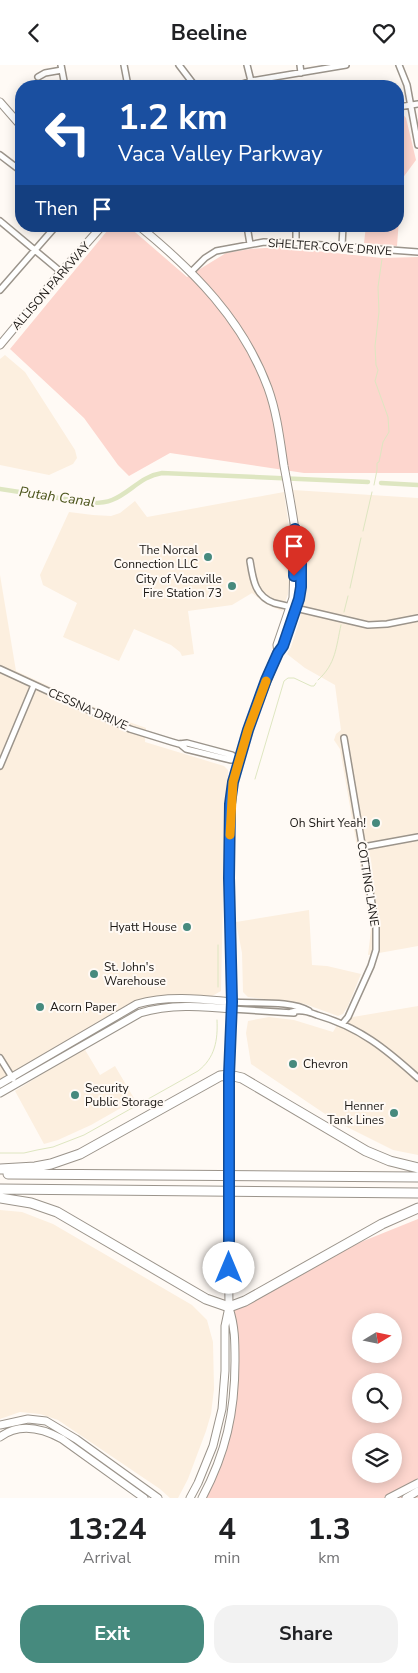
<!DOCTYPE html>
<style>
:root{--surface:#fff;--page:#f2f2f2;--text:#202124;--muted:#757577;--accent:#468a7e}
body{margin:0;font-family:"Nunito Sans",sans-serif;background:var(--page);color:var(--text);height:100vh;display:flex;flex-direction:column;font-size:19px;white-space:nowrap}
*{box-sizing:border-box;margin:0}
p{font-size:16px;color:var(--muted)}
.icon{flex:none;width:28px;height:28px;fill:none;stroke:currentColor;stroke-width:2;stroke-linecap:round;stroke-linejoin:round}
.map{position:relative;height:1433px;overflow:hidden}
.drawer{display:flex;flex-direction:column;background:var(--surface);flex:1}
.drawer>*{flex:none}
.guide{position:absolute;left:15px;top:15px;width:389px;height:152px;border-radius:20px;box-shadow:0 2px 12px #0003;background:#1a4fa0;color:#fff;overflow:hidden}
.needle{width:32px;rotate:80deg}
.controls{position:absolute;left:352px;top:1248px;display:grid;gap:10px}
.controls a{display:grid;place-items:center;width:50px;height:50px;border-radius:50%;background:var(--surface);box-shadow:0 2px 12px #0003;font-size:25px}
.pin{position:absolute;display:grid;place-items:center;width:42px;height:42px;color:#fff;margin:-51px -21px;border-radius:50% 50% 50% 0;rotate:-45deg;box-shadow:0 0 5px #0007}
.pin .icon{rotate:45deg}
.me{position:absolute;width:55px;margin:-28px;rotate:0deg;stroke-linejoin:round;filter:drop-shadow(0 0 4px #0008)}
.turn{display:flex;align-items:center;gap:18px;height:105px;padding:0 20px;font-size:22px}
.turn .icon{width:65px;height:65px;stroke-width:2.5}
.turn b{display:block;font-size:35px;line-height:42px}
.then{display:flex;align-items:center;height:48px;padding:0 20px;background:#0003;gap:10px;font-size:19px}
.eta{display:flex;justify-content:space-evenly;align-items:center;height:85px;text-align:center}
.eta b{font-size:30px;font-weight:700;line-height:35px}
.cta{display:flex;gap:10px;margin-top:auto;padding:10px 20px}
.cta a{flex:1;height:58px;border-radius:20px;background:var(--accent);color:#fff;font-size:20px;font-weight:700;line-height:58px;text-align:center}
.cta a+a{background:var(--page);color:var(--text)}
header{display:flex;justify-content:space-between;align-items:center;height:65px;padding:0 20px;background:var(--surface);font-size:22px;font-weight:700}
.map>svg:first-child{display:block}
.built{fill:#fcefdf}
.green{fill:#fdd6ce;fill-rule:evenodd}
.lines{fill:none;stroke-linecap:round;stroke-linejoin:round}
.stream{stroke:#dee6c1;stroke-width:1}
.canal{stroke:#dee6c1;stroke-width:4.5}
.street-casing{stroke:#9b948b;stroke-width:8}
.secondary-casing{stroke:#9b948b;stroke-width:9}
.highway-casing{stroke:#9b948b;stroke-width:11}
.street{stroke:#fff;stroke-width:5}
.secondary{stroke:#fff;stroke-width:7}
.highway{stroke:#fff;stroke-width:9}
.secondary-bridge-casing{stroke:#9b948b;stroke-width:9;stroke-linecap:butt}
.secondary-bridge{stroke:#fff;stroke-width:7}
.route-casing{stroke:#114b97;stroke-width:12}
.route{stroke:#1a73e8;stroke-width:9}
.slow{stroke:#f59e0b;stroke-width:9}
.poi-dot{fill:#468a7e;stroke:#fffaf5;stroke-width:2}
.labels{text-anchor:middle;dominant-baseline:central;stroke-width:4;stroke-linejoin:round;paint-order:stroke}
.street-label{font-size:12px;fill:#1a1714;stroke:#fffaf5}
.poi-label{font-size:12px;fill:#1a1714;stroke:#fffaf5;text-anchor:end}
.water-label{font-size:14px;font-style:italic;fill:#4d561d;stroke:#fffaf5}
</style>
<header><svg class="icon" aria-label="back" viewBox="0 0 24 24"><path d="M15 5l-7 7 7 7"/></svg>Beeline<svg class="icon" aria-label="heart" viewBox="0 0 24 24"><path d="M12 20l-8-8c-3-5 5-10 8-4 3-6 11-1 8 4z"/></svg></header>
<div class="map">
<svg width="418" height="1433" viewBox="0 0 418 1433">
<rect width="100%" height="100%" fill="#fffaf5"/>
<!-- built -->
<path class="built" d="M 5,290 L 25,307 L 75,385 L 77,393 L 73,399 L 49,410 L 0,400 L 0,294 Z
M 293,425 L 418,433 L 418,881 L 368,890 L 371,865 L 366,834 L 340,684 L 334,675 L 336,669 L 341,665 L 335,620 L 305,603 L 287,589 L 291,582 L 300,554 L 305,515 L 304,497 Z
M 284,427 L 292,484 L 288,529 L 282,546 L 266,539 L 252,528 L 232,540 L 188,546 L 194,589 L 182,591 L 180,587 L 171,580 L 134,564 L 119,596 L 63,572 L 77,538 L 43,520 L 40,510 L 69,447 L 93,450 L 111,451 L 120,448 L 135,436 L 147,452 Z
M 0,510 L 16,606 L 118,653 L 146,663 L 145,677 L 224,701 L 228,705 L 228,713 L 224,779 L 221,926 L 212,931 L 164,930 L 153,933 L 0,1017 Z
M 309,845 L 312,900 L 327,901 L 361,909 L 348,941 L 343,949 L 338,951 L 305,939 L 248,932 L 243,927 L 242,888 L 236,857 Z
M 418,941 L 418,1090 L 393,1085 L 337,1057 L 251,999 L 246,968 L 248,956 L 269,952 L 294,955 L 333,967 L 337,960 L 353,952 Z
M 84,983 L 100,1010 L 115,1001 L 135,1035 L 91,1060 L 58,1075 L 44,1079 L 15,1026 Z
M 0,1145 L 22,1147 L 53,1159 L 192,1240 L 207,1255 L 213,1277 L 214,1324 L 211,1349 L 206,1366 L 188,1414 L 178,1433 L 170,1433 L 160,1424 L 58,1355 L 40,1349 L 20,1347 L 0,1354 Z"/>
<!-- green -->
<path class="green" d="M 398,48 L 402,48 L 406,53 L 416,95 L 402,114 L 397,181 L 364,178 L 366,161 L 398,161 Z
M 113,161 L 128,161 L 187,212 L 226,188 L 250,184 L 279,182 L 382,193 L 418,192 L 418,408 L 304,408 L 170,388 L 129,411 L 118,400 L 84,353 L 10,284 L 107,166 Z
M 418,1154 L 418,1433 L 201,1433 L 222,1388 L 235,1305 L 229,1242 L 356,1179 ZM 361,1256 L 394,1256 L 394,1289 L 361,1289 ZM 361,1316 L 394,1316 L 394,1349 L 361,1349 ZM 361,1376 L 394,1376 L 394,1409 L 361,1409 Z"/>
<g class="lines">
<!-- stream -->
<path class="stream" d="M 374,420 L 377,405 L 377,398 L 379,397 L 383,377 L 389,367 L 388,352 L 375,316 L 378,305 L 376,300 L 375,281 L 379,247 L 378,222 L 382,194
M 363,466 L 372,427
M 350,523 L 361,473
M 344,547 L 348,531
M 318,615 C 336,599 336,582 341,560
M 255,714 L 284,616 L 288,613 L 294,613 L 311,621 L 314,621 L 316,618
M 218,922 L 218,880
M 0,1088 L 24,1088 L 37,1085 L 53,1082 L 84,1070 L 198,1006 C 215,993 218,975 217,955"/>
<!-- canal -->
<path class="canal" d="M 381,418 L 418,420
M 0,424 L 91,438 C 98,438 105,438 112,435 C 130,428 141,411 162,408 L 368,417"/>
<!-- street casing -->
<g class="street-casing">
<path id="street" d="M 61,0 L 65,21
M 124,0 L 128,21
M 179,0 L 195,21
M 247,0 L 251,16
M 300,0 L 301,8
M 399,0 L 407,20 L 418,80
M 38,12 L 45,8 L 62,5
M 237,21 L 251,16 L 346,0
M 398,42 L 418,39
M 0,90 L 21,106
M 0,156 L 61,207
M 247,161 L 250,179
M 296,161 L 296,178
M 342,181 L 343,161
M 191,207 L 205,193 L 216,186 L 264,177 L 296,178 L 418,187
M 0,225 L 56,161
M 250,496 C 253,515 255,531 274,538 L 368,560 L 387,559 L 418,553
M 0,604 L 130,664 L 172,677 L 179,679 L 187,678 L 232,690 L 239,695
M 180,679 L 186,684 L 231,695 L 238,695
M 0,701 L 34,620
M 363,782 L 418,772
M 232,937 C 254,939 291,935 309,946
M 232,944 L 294,948
M 291,947 C 299,944 310,947 317,950 C 359,962 386,984 418,1013
M 343,958 L 348,952 L 371,901 L 376,885 L 376,862 L 344,673
M 0,993 L 13,1014"/>
</g>
<!-- secondary casing -->
<g class="secondary-casing">
<path id="secondary" d="M 0,37 L 21,61
M 139,161 C 194,206 243,255 268,323 C 277,348 280,374 284,401 C 288,422 292,443 295,465 C 304,498 302,528 291,560 C 287,570 284,579 278,588 L 277,580 L 293,533 L 295,465
M 0,280 L 61,207 L 102,161
M 0,1019 L 137,939 C 167,930 201,934 232,937
M 0,1028 L 140,948 C 169,939 202,941 232,944
M 229,1103 L 229,1010 L 232,937 L 229,813 L 230,739 L 233,717 L 248,665 L 278,588
M 0,1360 L 28,1354 L 46,1356 L 76,1374 L 158,1433
M 0,1372 C 20,1357 42,1363 62,1374 L 144,1433
M 190,1433 L 198,1418 L 213,1381 L 222,1344 L 225,1306 L 225,1261 L 229,1242 L 228,1137
M 202,1433 C 226,1388 235,1347 235,1296 C 235,1277 235,1261 229,1243
M 389,1433 L 418,1418
M 406,1433 L 418,1426"/>
</g>
<!-- highway casing -->
<g class="highway-casing">
<path id="highway" d="M 0,1104 L 35,1102 L 51,1099 L 80,1089 L 220,1011 L 229,1010 L 242,1013 L 366,1086 L 390,1096 L 418,1103
M 8,1109 L 418,1112
M 0,1124 L 418,1128
M 0,1133 L 31,1138 L 57,1147 L 206,1234 L 229,1242 L 245,1236 L 382,1159 L 418,1143"/>
</g>
<!-- street -->
<use href="#street" class="street"/>
<!-- secondary -->
<use href="#secondary" class="secondary"/>
<!-- highway -->
<use href="#highway" class="highway"/>
<!-- secondary-bridge casing -->
<g class="secondary-bridge-casing">
<path id="secondary-bridge" d="M 228,1137 L 229,1103"/>
</g>
<!-- secondary-bridge -->
<use href="#secondary-bridge" class="secondary-bridge"/>
</g>
<g class="lines">
<!-- route casing -->
<g class="route-casing">
<path id="route" d="M 229,1203 L 229,1010 L 232,937 L 229,813 L 230,739 L 233,717 L 248,665 L 266,615 L 278,588 L 283,581 L 299,534 L 301,522 L 301,492 L 295,464 L 294,511"/>
</g>
<!-- route -->
<use href="#route" class="route"/>
<!-- slow -->
<path class="slow" d="M 230,770 L 233,717 L 248,665 L 266,616"/>
</g>
<!-- markers -->
<g class="poi-dot">
<circle cx="208" cy="492" r="5"/>
<circle cx="232" cy="521" r="5"/>
<circle cx="376" cy="758" r="5"/>
<circle cx="187" cy="862" r="5"/>
<circle cx="94" cy="909" r="5"/>
<circle cx="40" cy="942" r="5"/>
<circle cx="293" cy="999" r="5"/>
<circle cx="75" cy="1030" r="5"/>
<circle cx="394" cy="1048" r="5"/>
</g>
<g class="labels">
<!-- street labels -->
<g class="street-label">
<text transform="translate(330 182) rotate(4)">SHELTER COVE DRIVE</text>
<text transform="translate(51 221) rotate(-49)">ALLISON PARKWAY</text>
<text transform="translate(88 644) rotate(24)">CESSNA DRIVE</text>
<text transform="translate(368 819) rotate(81)">COTTING LANE</text>
</g>
<!-- poi labels -->
<g class="poi-label">
<text x="198" y="485">The Norcal<tspan x="198" dy="14">Connection LLC</tspan></text>
<text x="222" y="514">City of Vacaville<tspan x="222" dy="14">Fire Station 73</tspan></text>
<text x="366" y="758">Oh Shirt Yeah!</text>
<text x="177" y="862">Hyatt House</text>
<text x="104" y="902" text-anchor="start">St. John's<tspan x="104" dy="14">Warehouse</tspan></text>
<text x="50" y="942" text-anchor="start">Acorn Paper</text>
<text x="303" y="999" text-anchor="start">Chevron</text>
<text x="85" y="1023" text-anchor="start">Security<tspan x="85" dy="14">Public Storage</tspan></text>
<text x="384" y="1041">Henner<tspan x="384" dy="14">Tank Lines</tspan></text>
</g>
<!-- water labels -->
<g class="water-label">
<text transform="translate(57 432) rotate(8)">Putah Canal</text>
</g>
</g>
</svg>
<div class="controls">
<a><svg class="needle" viewBox="-14 -14 28 28"><path d="M0-13l5 13h-10z" fill="#e53935"/><path d="M0 13l5-13h-10z" fill="#757577"/></svg></a>
<a><svg class="icon" aria-label="search" viewBox="0 0 24 24"><circle cx="10" cy="10" r="6"/><path d="M15 15l6 6"/></svg></a>
<a><svg class="icon" aria-label="layers" viewBox="0 0 24 24"><path d="M12 4l9 5-9 5-9-5zM3 14l9 5 9-5"/></svg></a>
</div>
<div class="pin" style="left:294px;top:511px;background:#d93025"><svg class="icon" aria-label="arrive" viewBox="0 0 24 24"><path d="M6 21V4h12l-3 4 3 4H6"/></svg></div>
<svg class="me" style="left:229px;top:1203px" viewBox="-20 -20 40 40"><circle r="19" fill="#fff"/><path d="M0-13L10 11 0 6-10 11z" fill="#1a73e8"/></svg>
<div class="guide">
<div class="turn"><svg class="icon" aria-label="left" viewBox="0 0 24 24"><path d="M17 20v-9H6M10 6l-5 5 5 5"/></svg><div><b>1.2 km</b>Vaca Valley Parkway</div></div>
<div class="then">Then<svg class="icon" aria-label="arrive" viewBox="0 0 24 24"><path d="M6 21V4h12l-3 4 3 4H6"/></svg></div>
</div>
</div>
<section class="drawer">
<div class="eta">
<div><b>13:24</b><p>Arrival</p></div>
<div><b>4</b><p>min</p></div>
<div><b>1.3</b><p>km</p></div>
</div>
<div class="cta"><a>Exit</a><a>Share</a></div>
</section>
